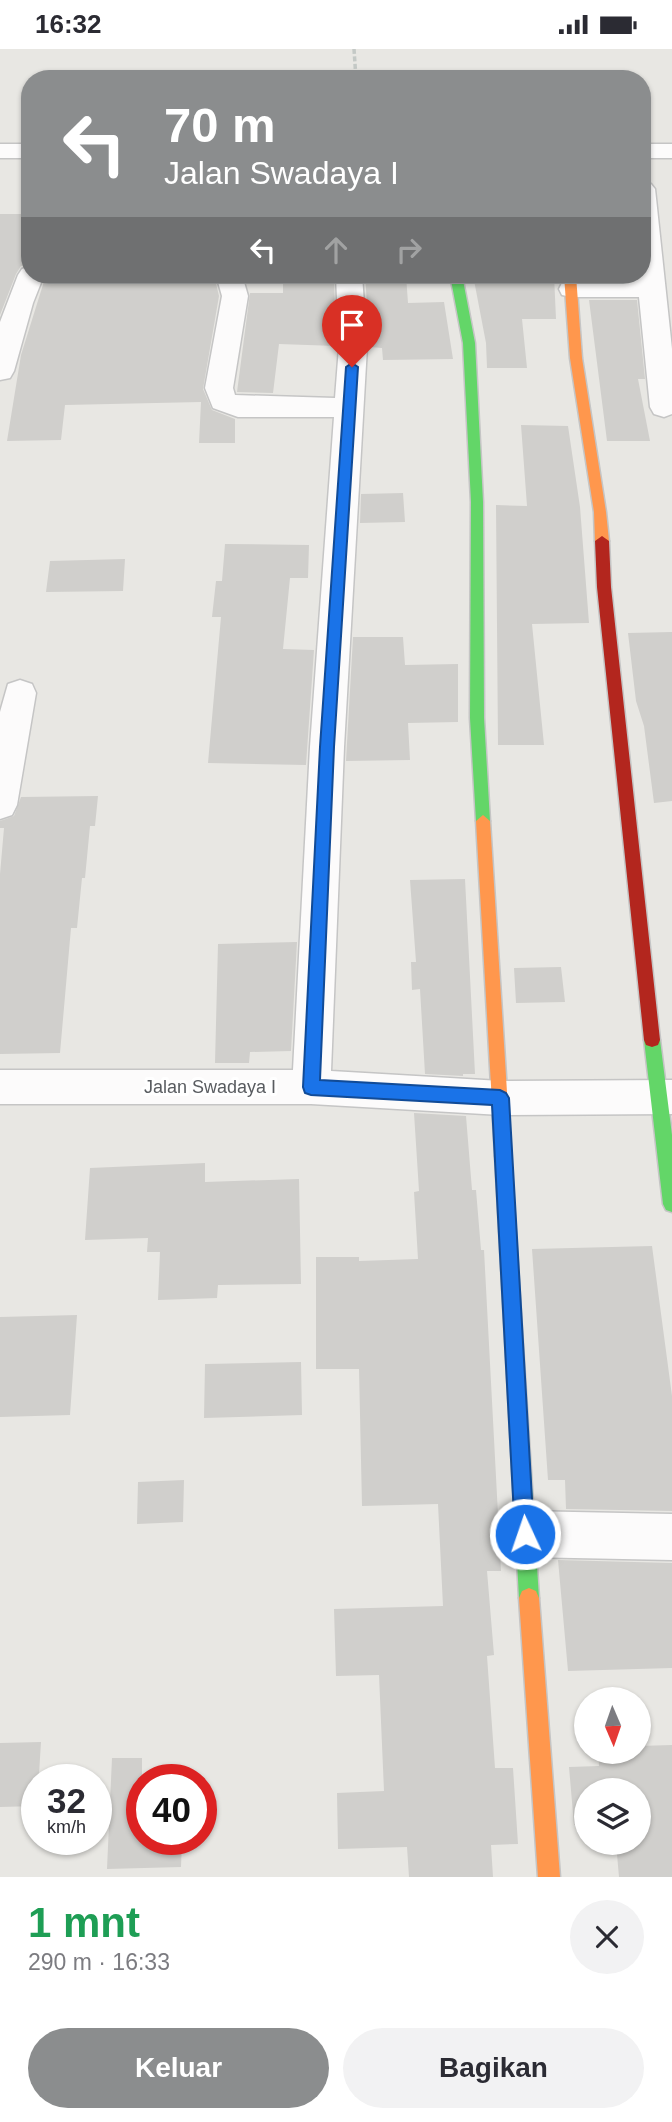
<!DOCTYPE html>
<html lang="id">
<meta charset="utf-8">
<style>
:root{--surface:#fff;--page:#f2f2f3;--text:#2b2b33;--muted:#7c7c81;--accent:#8b8d8e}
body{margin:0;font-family:Arial,sans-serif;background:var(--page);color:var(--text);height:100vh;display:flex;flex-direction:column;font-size:26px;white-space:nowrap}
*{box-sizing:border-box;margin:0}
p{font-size:23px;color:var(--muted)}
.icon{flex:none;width:38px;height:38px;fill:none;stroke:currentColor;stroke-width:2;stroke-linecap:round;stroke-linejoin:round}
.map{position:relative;height:1828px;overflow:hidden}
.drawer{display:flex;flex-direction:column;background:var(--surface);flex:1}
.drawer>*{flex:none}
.hud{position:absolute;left:21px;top:21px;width:630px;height:214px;border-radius:28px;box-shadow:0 2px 5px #0004;background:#8b8d8e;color:#fff;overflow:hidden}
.needle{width:46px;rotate:178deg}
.tools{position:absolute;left:574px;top:1638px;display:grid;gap:14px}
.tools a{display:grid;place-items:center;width:77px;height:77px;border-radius:50%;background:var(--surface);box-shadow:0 2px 5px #0004;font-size:35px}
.speed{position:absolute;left:21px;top:1715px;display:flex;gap:14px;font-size:35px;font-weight:700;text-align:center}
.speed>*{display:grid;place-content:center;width:91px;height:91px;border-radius:50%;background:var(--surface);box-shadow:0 2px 5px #0004;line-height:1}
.speed small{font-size:18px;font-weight:400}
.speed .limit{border:10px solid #d22;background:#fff;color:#111}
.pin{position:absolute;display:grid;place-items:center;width:60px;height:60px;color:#fff;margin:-72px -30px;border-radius:50% 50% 50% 0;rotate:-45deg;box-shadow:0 0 7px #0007}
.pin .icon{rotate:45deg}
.me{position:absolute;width:77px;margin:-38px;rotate:357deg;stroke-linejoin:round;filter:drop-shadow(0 0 5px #0008)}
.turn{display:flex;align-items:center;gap:24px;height:147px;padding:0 28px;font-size:32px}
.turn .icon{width:91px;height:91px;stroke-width:2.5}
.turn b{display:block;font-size:49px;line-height:60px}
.lanes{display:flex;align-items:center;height:66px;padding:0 28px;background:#0003;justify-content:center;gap:35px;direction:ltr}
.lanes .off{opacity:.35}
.round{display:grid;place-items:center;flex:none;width:74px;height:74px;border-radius:37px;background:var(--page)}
.headline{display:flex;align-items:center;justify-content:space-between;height:119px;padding:0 28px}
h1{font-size:42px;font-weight:800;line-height:52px;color:#1e9e55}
.action{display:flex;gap:14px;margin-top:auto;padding:14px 28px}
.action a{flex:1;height:80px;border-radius:42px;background:var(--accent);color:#fff;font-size:28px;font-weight:800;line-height:80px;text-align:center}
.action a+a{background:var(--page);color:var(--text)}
.status{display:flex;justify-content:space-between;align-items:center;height:49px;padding:0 35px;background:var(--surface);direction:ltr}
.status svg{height:19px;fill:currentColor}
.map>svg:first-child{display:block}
.building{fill:#d0cfcc}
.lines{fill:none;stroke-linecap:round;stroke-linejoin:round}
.street-casing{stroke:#c5c5c5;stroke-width:3}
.fast-casing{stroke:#c5c5c5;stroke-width:3}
.slow-casing{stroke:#c5c5c5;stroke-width:3}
.jam-casing{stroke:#c5c5c5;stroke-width:3}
.path{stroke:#c4c9c6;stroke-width:3.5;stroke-dasharray:5 2.5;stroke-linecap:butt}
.street{fill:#fcfbfb;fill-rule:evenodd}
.fast{fill:#63d668;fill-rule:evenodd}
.slow{fill:#ff974d;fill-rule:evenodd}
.jam{fill:#b3261e;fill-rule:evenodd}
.route{fill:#1a73e8;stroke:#114b97;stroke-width:2}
.labels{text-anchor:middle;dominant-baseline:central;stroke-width:6;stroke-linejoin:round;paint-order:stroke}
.street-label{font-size:18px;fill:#595c60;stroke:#fff}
</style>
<div class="status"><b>16:32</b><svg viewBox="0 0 49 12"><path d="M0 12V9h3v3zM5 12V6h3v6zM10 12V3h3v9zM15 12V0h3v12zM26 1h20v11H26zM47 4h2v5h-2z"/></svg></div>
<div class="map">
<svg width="672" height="1828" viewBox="0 0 672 1828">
<rect width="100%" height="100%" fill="#e8e7e3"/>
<!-- building -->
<path class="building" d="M 0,165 L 30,165 L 30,216 L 21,217 L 16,225 L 0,266 Z
M 46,226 L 214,226 L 219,247 L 203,340 L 212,361 L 235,370 L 235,394 L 199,394 L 201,353 L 65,356 L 61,391 L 7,392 L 21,306 Z
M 287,226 L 334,226 L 336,297 L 279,295 L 273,344 L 237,343 L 250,244 L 283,244 L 283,233 L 287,233 Z
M 365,226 L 406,226 L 408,254 L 444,253 L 453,310 L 383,311 L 382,299 L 370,298 Z
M 473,226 L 554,226 L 556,270 L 522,270 L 527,319 L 487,319 L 486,294 Z
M 589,251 L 637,251 L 645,330 L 638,330 L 650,392 L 607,392 Z
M 521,376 L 568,377 L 580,458 L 589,574 L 532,575 L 544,696 L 498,696 L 496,456 L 527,457 Z
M 403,444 L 405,473 L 360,474 L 361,445 Z
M 225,495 L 309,496 L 308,529 L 290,529 L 283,600 L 314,601 L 306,716 L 208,714 L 221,568 L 212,568 L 216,532 L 222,532 Z
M 125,510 L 123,542 L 46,543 L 50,512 Z
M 672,583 L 672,752 L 654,754 L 644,677 L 636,652 L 628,584 Z
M 353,588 L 403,588 L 405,616 L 458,615 L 458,673 L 408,674 L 410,711 L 346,712 Z
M 98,747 L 95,777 L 90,777 L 85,829 L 82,829 L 77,879 L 71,879 L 60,1004 L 0,1005 L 0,825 L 4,779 L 0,779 L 0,772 L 14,767 L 21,748 Z
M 465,830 L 475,1025 L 463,1025 L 463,1027 L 425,1025 L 420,940 L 412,941 L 411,913 L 416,913 L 410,831 Z
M 297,893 L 291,1002 L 250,1003 L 249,1014 L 215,1014 L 218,895 Z
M 561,918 L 565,953 L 516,954 L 514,919 Z
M 414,1064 L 466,1067 L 472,1141 L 476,1141 L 481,1201 L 484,1201 L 501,1522 L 487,1522 L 494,1606 L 487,1607 L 495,1719 L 513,1719 L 518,1795 L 491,1796 L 493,1828 L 409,1828 L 407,1798 L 338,1800 L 337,1744 L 384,1742 L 379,1626 L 336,1627 L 334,1560 L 443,1557 L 438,1455 L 362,1457 L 359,1320 L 316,1320 L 316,1208 L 359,1208 L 359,1212 L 418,1210 L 414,1143 L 419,1142 Z
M 205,1114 L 205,1133 L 299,1130 L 301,1235 L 218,1236 L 217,1249 L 158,1251 L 160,1203 L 147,1203 L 148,1189 L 85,1191 L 90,1119 Z
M 652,1197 L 672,1347 L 672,1462 L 566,1460 L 565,1431 L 548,1431 L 532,1200 Z
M 77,1266 L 70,1366 L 0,1368 L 0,1268 Z
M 301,1313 L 302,1366 L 204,1369 L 205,1315 Z
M 184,1431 L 183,1473 L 137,1475 L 138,1433 Z
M 558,1511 L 672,1514 L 672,1619 L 568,1622 Z
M 41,1693 L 37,1757 L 0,1758 L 0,1694 Z
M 672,1696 L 672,1828 L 619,1828 L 616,1794 L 639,1794 L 639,1741 L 586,1741 L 586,1776 L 574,1776 L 569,1718 L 599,1717 L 598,1703 L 639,1703 L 639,1697 Z
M 112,1709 L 142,1709 L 142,1790 L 182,1790 L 181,1818 L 107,1820 Z"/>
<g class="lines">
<!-- street casing -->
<g class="street-casing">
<path id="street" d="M 0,95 L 30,95 L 30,109 L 0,109 Z
M 642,95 L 672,95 L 672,109 L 642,109 Z
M 642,132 L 651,135 L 655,140 L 672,300 L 672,365 L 664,368 L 654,365 L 650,358 L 639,248 L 572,248 L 562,246 L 559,240 L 562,234 L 572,232 L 638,231 L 637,226 L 642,226 Z
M 30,218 L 30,226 L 44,226 L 33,254 L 14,322 L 10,329 L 0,331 L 0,273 L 18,226 L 22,220 Z
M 216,226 L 242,226 L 248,247 L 233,339 L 235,346 L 335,349 L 339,298 L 336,226 L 362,226 L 367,298 L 344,698 L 331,1022 L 501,1032 L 672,1031 L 672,1065 L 501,1066 L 311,1055 L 0,1055 L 0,1021 L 293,1021 L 310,698 L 334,368 L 238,368 L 213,359 L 205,339 L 222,247 Z
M 20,631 L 32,635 L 36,644 L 17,756 L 12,766 L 0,770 L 0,663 L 8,635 Z
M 525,1462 L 672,1465 L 672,1511 L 525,1508 L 509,1501 L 502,1485 L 509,1469 Z"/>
</g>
<!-- fast casing -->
<g class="fast-casing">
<path id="fast" d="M 450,226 L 462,226 L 475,294 L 483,453 L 484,669 L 490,772 L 483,778 L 476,772 L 470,669 L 471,453 L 463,294 Z
M 652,984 L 658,986 L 660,991 L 672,1086 L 672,1163 L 666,1161 L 663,1155 L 644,991 L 646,986 Z
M 503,1099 L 509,1101 L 511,1107 L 539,1549 L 536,1556 L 529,1559 L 522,1556 L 519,1549 L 495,1107 L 497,1101 Z"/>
</g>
<!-- slow casing -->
<g class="slow-casing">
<path id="slow" d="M 564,226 L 576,226 L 582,309 L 606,463 L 609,492 L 602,497 L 595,492 L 594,463 L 570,309 Z
M 483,766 L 490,772 L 511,1107 L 509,1113 L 503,1115 L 497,1113 L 495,1107 L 476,772 Z
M 529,1539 L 536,1542 L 539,1549 L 560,1828 L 538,1828 L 519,1549 L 522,1542 Z"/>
</g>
<!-- jam casing -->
<g class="jam-casing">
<path id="jam" d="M 602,487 L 609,492 L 611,538 L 660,991 L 658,996 L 652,998 L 646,996 L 644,991 L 597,538 L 595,492 Z"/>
</g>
<!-- path -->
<path class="path" d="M 354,0 L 356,30"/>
<!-- street -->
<use href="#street" class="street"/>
<!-- fast -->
<use href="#fast" class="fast"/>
<!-- slow -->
<use href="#slow" class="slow"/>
<!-- jam -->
<use href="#jam" class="jam"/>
</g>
<!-- route -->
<path class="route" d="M 352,314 L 358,318 L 334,698 L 320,1031 L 500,1041 L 506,1044 L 509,1049 L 534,1485 L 532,1492 L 525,1495 L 518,1492 L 515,1485 L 492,1056 L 311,1046 L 305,1044 L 303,1038 L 320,698 L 346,318 Z"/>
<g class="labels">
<!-- street labels -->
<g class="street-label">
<text x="210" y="1038">Jalan Swadaya I</text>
</g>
</g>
</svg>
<div class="tools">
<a><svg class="needle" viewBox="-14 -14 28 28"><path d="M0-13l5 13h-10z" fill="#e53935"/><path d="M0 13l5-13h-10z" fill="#7c7c81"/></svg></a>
<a><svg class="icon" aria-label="layers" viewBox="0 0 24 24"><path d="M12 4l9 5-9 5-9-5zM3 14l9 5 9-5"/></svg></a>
</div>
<div class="speed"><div>32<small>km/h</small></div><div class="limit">40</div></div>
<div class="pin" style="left:352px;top:318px;background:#d93025"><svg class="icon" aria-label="arrive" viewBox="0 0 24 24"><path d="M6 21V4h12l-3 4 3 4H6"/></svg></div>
<svg class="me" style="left:525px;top:1485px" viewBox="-20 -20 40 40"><circle r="17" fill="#1a73e8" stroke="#fff" stroke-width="3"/><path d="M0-11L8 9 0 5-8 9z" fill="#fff"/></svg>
<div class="hud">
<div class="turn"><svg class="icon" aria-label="left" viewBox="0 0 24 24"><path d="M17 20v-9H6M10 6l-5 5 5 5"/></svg><div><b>70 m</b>Jalan Swadaya I</div></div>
<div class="lanes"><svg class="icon" aria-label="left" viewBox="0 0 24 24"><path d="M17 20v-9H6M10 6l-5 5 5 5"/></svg><svg class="icon off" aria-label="ahead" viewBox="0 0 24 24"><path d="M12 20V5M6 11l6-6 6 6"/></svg><svg class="icon off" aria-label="right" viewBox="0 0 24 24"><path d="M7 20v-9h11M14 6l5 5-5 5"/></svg></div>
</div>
</div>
<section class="drawer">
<div class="headline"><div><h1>1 mnt</h1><p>290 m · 16:33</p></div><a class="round"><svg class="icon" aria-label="close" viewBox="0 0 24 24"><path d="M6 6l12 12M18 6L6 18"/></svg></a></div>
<div class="action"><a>Keluar</a><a>Bagikan</a></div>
</section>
